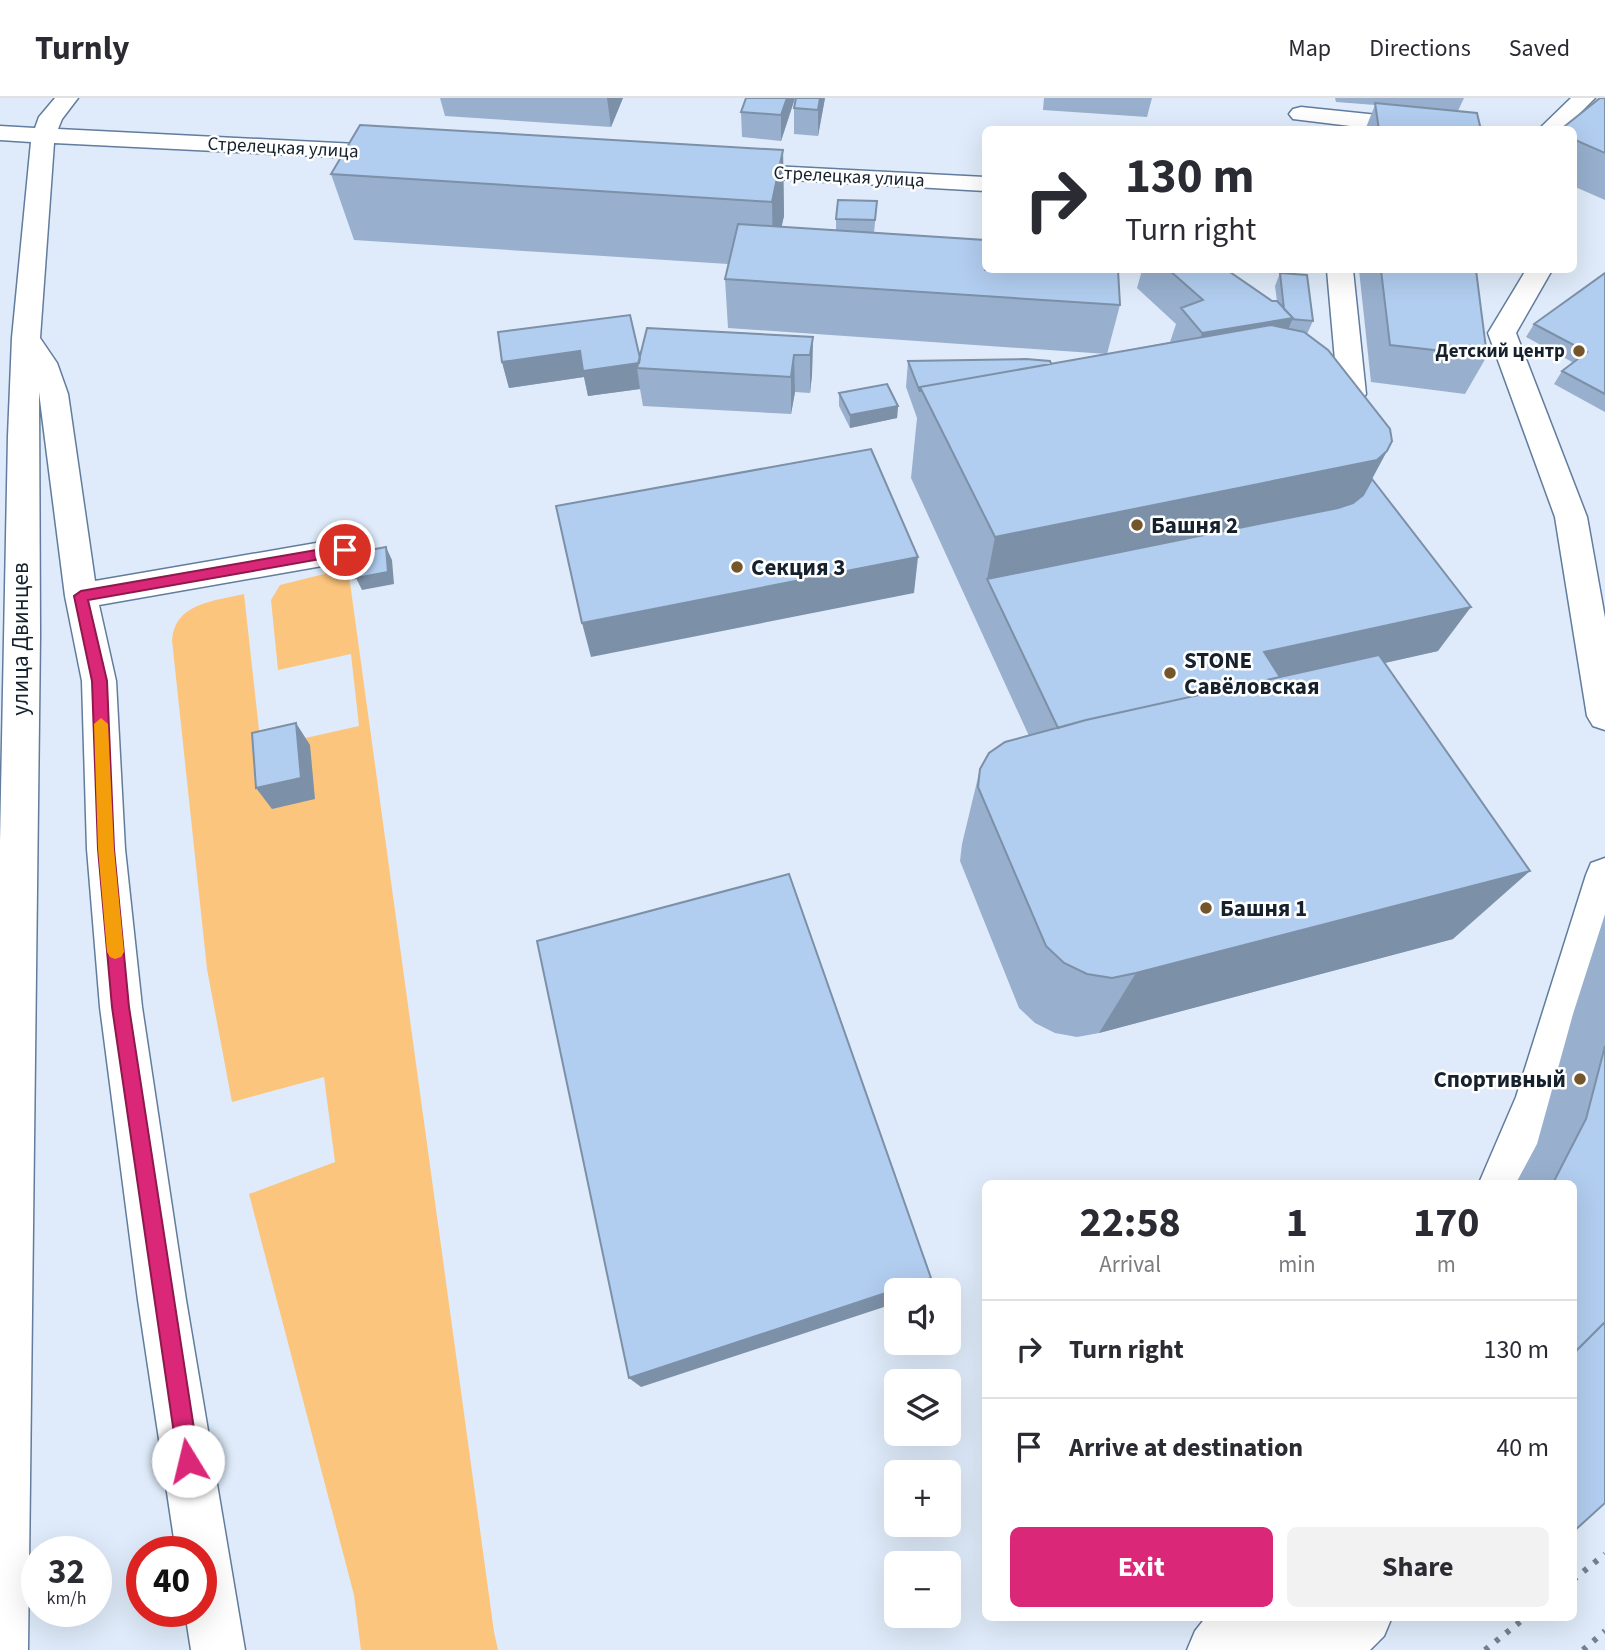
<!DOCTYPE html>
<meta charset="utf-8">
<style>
:root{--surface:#fff;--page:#f2f2f3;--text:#2b2b33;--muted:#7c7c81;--line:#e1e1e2;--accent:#db2777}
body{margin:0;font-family:"Source Sans 3",sans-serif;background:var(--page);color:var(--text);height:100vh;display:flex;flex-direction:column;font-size:26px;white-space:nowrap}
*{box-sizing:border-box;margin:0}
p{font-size:23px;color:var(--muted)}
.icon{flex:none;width:38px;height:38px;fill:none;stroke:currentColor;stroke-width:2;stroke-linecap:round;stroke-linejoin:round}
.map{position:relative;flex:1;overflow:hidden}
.details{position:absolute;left:982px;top:1082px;width:595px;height:441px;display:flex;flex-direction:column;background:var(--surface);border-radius:10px;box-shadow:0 7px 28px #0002}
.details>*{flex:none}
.top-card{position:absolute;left:982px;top:28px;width:595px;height:147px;border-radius:10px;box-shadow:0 7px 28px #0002;background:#fff;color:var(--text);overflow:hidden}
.buttons{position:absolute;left:884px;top:1180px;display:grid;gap:14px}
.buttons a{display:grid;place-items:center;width:77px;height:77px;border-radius:10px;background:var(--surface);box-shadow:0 7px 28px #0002;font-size:35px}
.speed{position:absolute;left:21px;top:1438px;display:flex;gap:14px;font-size:35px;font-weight:700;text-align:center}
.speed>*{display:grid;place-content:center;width:91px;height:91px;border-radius:50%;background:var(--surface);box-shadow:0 7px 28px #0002;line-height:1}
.speed small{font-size:18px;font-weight:400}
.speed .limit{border:10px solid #d22;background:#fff;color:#111}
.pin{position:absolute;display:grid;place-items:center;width:60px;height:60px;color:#fff;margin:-30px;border:4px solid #fff;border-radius:50%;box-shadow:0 2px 7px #0007}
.me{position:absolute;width:77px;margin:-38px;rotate:351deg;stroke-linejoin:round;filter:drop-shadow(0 0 5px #0008)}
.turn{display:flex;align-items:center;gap:24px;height:147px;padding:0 28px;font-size:32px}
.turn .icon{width:91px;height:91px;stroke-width:2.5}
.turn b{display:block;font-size:49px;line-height:60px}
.eta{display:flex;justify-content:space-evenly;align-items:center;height:119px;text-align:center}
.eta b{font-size:42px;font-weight:700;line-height:49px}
.cta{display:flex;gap:14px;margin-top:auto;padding:14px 28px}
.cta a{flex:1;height:80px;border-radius:10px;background:var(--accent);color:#fff;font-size:28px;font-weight:700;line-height:80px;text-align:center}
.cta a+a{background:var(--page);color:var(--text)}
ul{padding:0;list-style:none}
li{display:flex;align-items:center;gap:21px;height:98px;padding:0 28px;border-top:2px solid var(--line)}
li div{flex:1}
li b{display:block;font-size:26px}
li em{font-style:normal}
header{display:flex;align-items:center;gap:42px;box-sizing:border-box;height:98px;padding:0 35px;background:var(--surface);border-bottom:2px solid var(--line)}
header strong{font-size:33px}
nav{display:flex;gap:38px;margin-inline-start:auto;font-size:24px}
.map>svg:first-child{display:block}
.green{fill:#fbc57e}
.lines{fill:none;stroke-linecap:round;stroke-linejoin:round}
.minor-casing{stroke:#617c9d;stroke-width:3}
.minor{fill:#fff;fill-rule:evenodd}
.rail{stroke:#74808e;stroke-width:6;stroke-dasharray:4.5 9;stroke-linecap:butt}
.wall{fill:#98b0ce}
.shaded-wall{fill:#7c90a7}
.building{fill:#b1cdef;stroke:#7c90a7;stroke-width:2}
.route{fill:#db2777;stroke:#8e194d;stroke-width:2}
.slow{fill:#f59e0b}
.poi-dot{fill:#75562b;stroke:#fff;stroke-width:2.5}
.labels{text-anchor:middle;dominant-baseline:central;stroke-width:5;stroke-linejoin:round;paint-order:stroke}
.far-street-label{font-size:19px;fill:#16212e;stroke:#fff}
.far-poi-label{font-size:19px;font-weight:bold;fill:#16212e;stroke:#fff;text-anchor:end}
.poi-label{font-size:23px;font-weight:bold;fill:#16212e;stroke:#fff;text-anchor:start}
.street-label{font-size:23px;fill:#16212e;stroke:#fff}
</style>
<header>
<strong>Turnly</strong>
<nav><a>Map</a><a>Directions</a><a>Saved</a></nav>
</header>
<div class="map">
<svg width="1605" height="1552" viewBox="0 0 1605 1552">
<rect width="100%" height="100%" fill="#dfebfa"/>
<!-- green -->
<path class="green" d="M 348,470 L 494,1534 L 498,1552 L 361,1552 L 354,1497 L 249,1096 L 335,1064 L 324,979 L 232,1004 L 207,871 L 172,542 C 175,505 214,503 244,496 L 261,650 L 359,628 L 351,556 L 278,572 L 271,502 L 280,487 Z"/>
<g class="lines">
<!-- minor casing -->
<g class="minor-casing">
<path id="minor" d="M 55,0 L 78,0 L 62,21 L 58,31 L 396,48 L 405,50 L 408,55 L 405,60 L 396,62 L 54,45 L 40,240 L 57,265 L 68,296 L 95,483 L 345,440 L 356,444 L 361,452 L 356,460 L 345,464 L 99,507 L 116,583 L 125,751 L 142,909 L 186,1202 L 245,1552 L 191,1552 L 185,1514 L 201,1514 L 201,1454 L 176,1454 L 138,1202 L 100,909 L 87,751 L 82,583 L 65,498 L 39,294 L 40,537 L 28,1552 L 0,1552 L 0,744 L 8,338 L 12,240 L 31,44 L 0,42 L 0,28 L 35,30 L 39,19 Z
M 1571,0 L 1595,0 L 1563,32 L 1538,32 Z
M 1301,9 L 1455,25 L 1463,27 L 1466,32 L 1383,32 L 1293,21 L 1289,16 L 1293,11 Z
M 732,66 L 985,79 L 985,93 L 723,78 L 720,73 L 723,68 Z
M 1327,172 L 1353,172 L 1366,296 L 1362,303 L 1352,305 L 1342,303 L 1338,296 Z
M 1526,172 L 1552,172 L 1516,235 L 1587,419 L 1605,520 L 1605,632 L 1593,628 L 1587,618 L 1555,419 L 1488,235 Z
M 1605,760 L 1605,848 L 1558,999 L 1523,1085 L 1479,1085 L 1516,999 L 1586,777 L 1591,765 Z
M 1206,1519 L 1326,1519 L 1324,1522 L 1328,1519 L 1392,1519 L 1384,1538 L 1370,1552 L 1187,1552 L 1195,1533 Z"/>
</g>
<!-- minor -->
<use href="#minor" class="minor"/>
<!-- rail -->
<path class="rail" d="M 1573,1482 L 1605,1456
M 1485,1552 L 1526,1519
M 1583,1552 L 1605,1533"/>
</g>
<!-- wall -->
<path class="wall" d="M 440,0 L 623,0 L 611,29 L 445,18 Z
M 746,0 L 795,0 L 781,43 L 742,39 L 741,14 Z
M 825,0 L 818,38 L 794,36 L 794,10 Z
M 1044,0 L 1152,0 L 1147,19 L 1043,12 Z
M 1335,0 L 1464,0 L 1458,13 L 1481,32 L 1365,32 L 1375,7 L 1336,4 Z
M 1605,0 L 1605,102 L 1573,88 L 1573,32 Z
M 783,52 L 784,118 L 781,129 L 836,132 L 836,121 L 877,103 L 874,135 L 1120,207 L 1107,256 L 728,230 L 725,181 L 728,166 L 354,142 L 331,76 Z
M 1142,172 L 1227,172 L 1272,203 L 1277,203 L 1275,188 L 1280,175 L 1313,223 L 1307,236 L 1387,353 L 1372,381 L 1438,553 L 1385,565 L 1453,841 L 1099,935 L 1077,939 L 1055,935 L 1035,925 L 1019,910 L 960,763 L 962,746 L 980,671 L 1029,638 L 911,380 L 917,320 L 906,289 L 908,263 L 1051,266 L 1170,244 L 1176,226 L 1137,190 Z
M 1359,172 L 1476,172 L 1487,258 L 1465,296 L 1371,284 Z
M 1605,175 L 1605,314 L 1554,286 L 1562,273 L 1574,265 L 1526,239 L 1534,226 Z
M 813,239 L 812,277 L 810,295 L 795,294 L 791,316 L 643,308 L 640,291 L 588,298 L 584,279 L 509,290 L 502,264 L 640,260 Z
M 839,295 L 898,308 L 897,320 L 850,330 L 839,308 Z
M 1605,816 L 1605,1405 L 1573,1085 L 1516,1085 L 1537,1046 L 1573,916 Z"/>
<!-- shaded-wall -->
<path class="shaded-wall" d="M 607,0 L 623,0 L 611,29 Z
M 787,0 L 795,0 L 781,43 L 781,17 Z
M 820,0 L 825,0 L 818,38 L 818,12 Z
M 783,52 L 784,118 L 771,177 L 773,156 L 772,104 Z
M 1293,220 L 1277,258 L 1189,273 L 1202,235 Z
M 813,239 L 812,277 L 810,295 L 810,257 Z
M 580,253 L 641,264 L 637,270 L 640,291 L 588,298 L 584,279 L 509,290 L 502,264 Z
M 794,257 L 795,294 L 791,316 L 791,279 Z
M 898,308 L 897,320 L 850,330 L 850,317 Z
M 1387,353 L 1338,443 L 987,481 L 995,439 Z
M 386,449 L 392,462 L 394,486 L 362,492 L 356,480 Z
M 918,459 L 914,495 L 591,559 L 582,525 Z
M 1471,509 L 1438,553 L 1241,597 L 1264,554 Z
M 296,625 L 310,647 L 315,701 L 272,711 L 256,690 Z
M 1530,773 L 1453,841 L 1099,935 L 1136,875 Z
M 931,1180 L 925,1192 L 897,1192 Z
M 896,1192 L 896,1205 L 641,1289 L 629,1280 Z"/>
<!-- building -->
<path class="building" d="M 746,0 L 787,0 L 781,17 L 741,14 Z
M 796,0 L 820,0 L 818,12 L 794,10 Z
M 1600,0 L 1605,0 L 1605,55 L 1573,41 L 1573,32 L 1560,32 Z
M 1375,5 L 1477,15 L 1481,32 L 1379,32 Z
M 360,27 L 783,52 L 772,104 L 331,76 Z
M 838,102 L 877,103 L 875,122 L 836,121 Z
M 738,126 L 985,142 L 985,172 L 1118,172 L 1120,207 L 725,181 Z
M 1169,172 L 1227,172 L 1272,203 L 1277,203 L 1293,220 L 1202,235 L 1181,210 L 1203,202 Z
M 1381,172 L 1476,172 L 1487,258 L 1390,247 Z
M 1280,175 L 1307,177 L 1313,223 L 1290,221 L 1293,220 L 1284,211 Z
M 1605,175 L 1605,296 L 1562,273 L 1587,254 L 1534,226 Z
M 630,217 L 640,260 L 639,265 L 583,273 L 580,253 L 502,264 L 498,234 Z
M 1271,227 L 1304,234 L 1328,252 L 1390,331 L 1392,343 L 1387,353 L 1377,362 L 995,439 L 920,289 Z
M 647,230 L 813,239 L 810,257 L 794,257 L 791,279 L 637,270 Z
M 1026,261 L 1050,263 L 1051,266 L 920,289 L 920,294 L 908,263 Z
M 887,286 L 898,308 L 850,317 L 839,295 Z
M 871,351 L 918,459 L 582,525 L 556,408 Z
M 1372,381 L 1471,509 L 1264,554 L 1280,579 L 1086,622 L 1058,630 L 987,481 L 1338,410 L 1353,405 L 1363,397 Z
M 386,449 L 388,474 L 356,480 L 354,455 Z
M 1379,557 L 1530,773 L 1136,875 L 1112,880 L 1087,876 L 1064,865 L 1046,848 L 978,689 L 980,671 L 989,655 L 1005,644 L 1086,622 Z
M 296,625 L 301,680 L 256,690 L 252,635 Z
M 789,776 L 931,1180 L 629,1280 L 537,843 Z
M 1605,948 L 1605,1224 L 1573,1256 L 1573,1085 L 1553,1085 L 1586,1021 Z
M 1605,1224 L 1605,1405 L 1573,1434 L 1573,1256 Z"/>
<!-- route -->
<path class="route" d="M 345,447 L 349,449 L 349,456 L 88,502 L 107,583 L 114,751 L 129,909 L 199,1363 L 195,1371 L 188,1374 L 181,1371 L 178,1363 L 112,909 L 98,751 L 92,583 L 74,498 L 81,493 Z"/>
<!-- slow -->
<path class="slow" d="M 101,620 L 108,626 L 114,751 L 124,854 L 121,859 L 115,861 L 110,859 L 107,854 L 98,751 L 94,626 Z"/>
<!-- markers -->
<g class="poi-dot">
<circle cx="1579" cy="253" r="7"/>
<circle cx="1137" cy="427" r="7"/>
<circle cx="737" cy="469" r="7"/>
<circle cx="1170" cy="575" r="7"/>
<circle cx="1206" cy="810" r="7"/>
<circle cx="1580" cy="981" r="7"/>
</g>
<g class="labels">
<!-- far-street labels -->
<g class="far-street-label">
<text transform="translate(283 50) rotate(3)">Стрелецкая улица</text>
<text transform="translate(849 79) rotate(3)">Стрелецкая улица</text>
</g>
<!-- far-poi labels -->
<g class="far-poi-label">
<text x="1565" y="253">Детский центр</text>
</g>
<!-- poi labels -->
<g class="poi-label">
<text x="1151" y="427">Башня 2</text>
<text x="751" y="469">Секция 3</text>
<text x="1184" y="562">STONE<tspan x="1184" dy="26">Савёловская</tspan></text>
<text x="1220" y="810">Башня 1</text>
<text x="1566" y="981" text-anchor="end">Спортивный</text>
</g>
<!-- street labels -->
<g class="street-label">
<text transform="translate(20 541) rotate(-90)">улица Двинцев</text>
</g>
</g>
</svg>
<div class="buttons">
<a><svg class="icon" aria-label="sound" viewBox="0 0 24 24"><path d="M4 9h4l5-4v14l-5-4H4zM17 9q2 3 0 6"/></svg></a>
<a><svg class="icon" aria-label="layers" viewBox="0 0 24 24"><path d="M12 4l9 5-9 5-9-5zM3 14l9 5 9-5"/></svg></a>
<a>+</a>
<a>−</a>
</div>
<div class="speed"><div>32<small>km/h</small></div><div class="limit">40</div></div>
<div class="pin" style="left:345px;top:452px;background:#d93025"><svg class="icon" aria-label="arrive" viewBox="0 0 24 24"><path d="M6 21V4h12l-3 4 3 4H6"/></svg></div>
<svg class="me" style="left:188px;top:1363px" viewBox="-20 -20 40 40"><circle r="19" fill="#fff"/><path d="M0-13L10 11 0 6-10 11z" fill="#db2777"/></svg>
<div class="top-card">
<div class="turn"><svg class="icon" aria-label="right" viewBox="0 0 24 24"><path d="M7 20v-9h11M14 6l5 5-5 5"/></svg><div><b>130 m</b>Turn right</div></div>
</div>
<section class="details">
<div class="eta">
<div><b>22:58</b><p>Arrival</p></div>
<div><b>1</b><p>min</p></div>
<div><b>170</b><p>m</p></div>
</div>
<ul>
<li><svg class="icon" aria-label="right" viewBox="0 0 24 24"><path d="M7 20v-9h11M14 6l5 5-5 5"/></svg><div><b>Turn right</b></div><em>130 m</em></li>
<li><svg class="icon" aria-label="arrive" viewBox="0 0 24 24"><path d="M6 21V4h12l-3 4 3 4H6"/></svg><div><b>Arrive at destination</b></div><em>40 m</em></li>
</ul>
<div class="cta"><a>Exit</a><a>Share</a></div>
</section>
</div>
